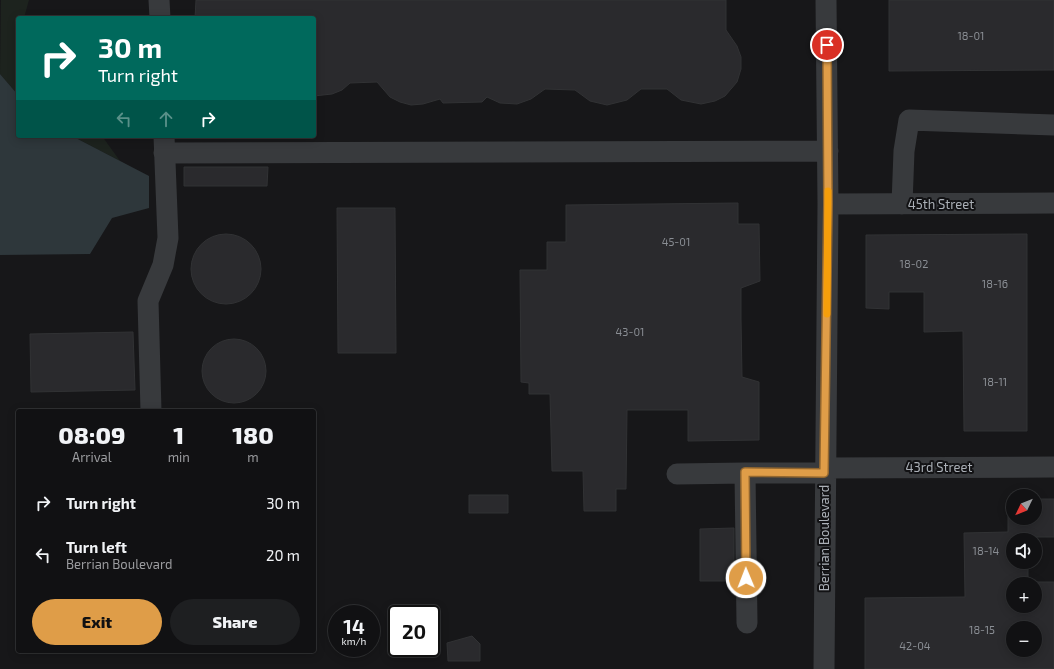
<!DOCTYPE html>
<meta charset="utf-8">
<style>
:root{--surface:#111113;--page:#1e1f21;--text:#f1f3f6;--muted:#9c9da0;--line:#303133;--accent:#df9d48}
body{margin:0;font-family:"Exo 2",sans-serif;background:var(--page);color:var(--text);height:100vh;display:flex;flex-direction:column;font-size:15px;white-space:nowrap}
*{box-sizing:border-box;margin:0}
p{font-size:13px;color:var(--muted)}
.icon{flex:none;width:22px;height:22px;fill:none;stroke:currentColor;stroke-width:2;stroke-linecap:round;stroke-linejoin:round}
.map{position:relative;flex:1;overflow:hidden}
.details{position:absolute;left:16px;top:409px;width:300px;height:244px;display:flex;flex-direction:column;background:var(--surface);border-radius:4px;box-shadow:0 2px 10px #0003,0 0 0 1px var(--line)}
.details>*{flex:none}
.banner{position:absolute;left:16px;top:16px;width:300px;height:122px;border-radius:4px;box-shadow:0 2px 10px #0003,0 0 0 1px var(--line);background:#00695c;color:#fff;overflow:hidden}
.needle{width:26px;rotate:227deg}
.buttons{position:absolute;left:1006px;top:489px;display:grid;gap:8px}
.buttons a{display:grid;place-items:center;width:36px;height:36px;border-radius:50%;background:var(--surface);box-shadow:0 2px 10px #0003,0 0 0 1px var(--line);font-size:20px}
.speed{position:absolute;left:328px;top:605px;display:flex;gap:8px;font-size:20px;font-weight:700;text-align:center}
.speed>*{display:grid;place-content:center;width:52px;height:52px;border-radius:50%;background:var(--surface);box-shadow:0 2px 10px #0003,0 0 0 1px var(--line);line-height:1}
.speed small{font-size:10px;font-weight:400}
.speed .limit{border:2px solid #111;border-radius:6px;background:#fff;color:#111}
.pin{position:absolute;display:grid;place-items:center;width:34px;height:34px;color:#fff;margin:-17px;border:2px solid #fff;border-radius:50%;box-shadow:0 1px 4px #0007}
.me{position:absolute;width:44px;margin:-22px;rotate:359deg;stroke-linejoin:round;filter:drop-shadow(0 0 3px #0008)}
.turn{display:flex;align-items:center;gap:14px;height:84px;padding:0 16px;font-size:18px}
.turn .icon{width:52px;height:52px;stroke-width:2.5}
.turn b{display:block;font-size:28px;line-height:34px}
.lanes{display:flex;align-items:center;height:38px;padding:0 16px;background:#0003;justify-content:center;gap:20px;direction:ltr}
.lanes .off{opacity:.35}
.eta{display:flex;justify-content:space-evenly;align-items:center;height:68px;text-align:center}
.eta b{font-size:24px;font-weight:800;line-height:28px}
.cta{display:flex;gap:8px;margin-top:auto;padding:8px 16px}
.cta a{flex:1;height:46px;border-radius:24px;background:var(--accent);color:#111;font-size:16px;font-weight:800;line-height:46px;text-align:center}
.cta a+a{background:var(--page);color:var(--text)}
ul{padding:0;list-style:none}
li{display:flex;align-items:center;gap:12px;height:52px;padding:0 16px}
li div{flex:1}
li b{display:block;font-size:15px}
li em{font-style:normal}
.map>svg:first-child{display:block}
.green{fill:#1d231e}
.water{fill:#2e373b}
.building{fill:#2a2a2d;stroke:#313234;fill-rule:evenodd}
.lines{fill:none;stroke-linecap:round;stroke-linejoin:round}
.minor{stroke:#383a3d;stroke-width:21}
.route-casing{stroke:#91662f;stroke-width:10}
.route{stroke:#df9d48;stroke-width:7}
.slow{stroke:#f59e0b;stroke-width:7}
.labels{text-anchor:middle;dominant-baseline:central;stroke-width:4;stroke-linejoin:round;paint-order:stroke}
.number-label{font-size:11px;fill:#8a8e94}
.street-label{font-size:13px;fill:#abb0b7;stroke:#121214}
</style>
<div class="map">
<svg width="1054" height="669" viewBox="0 0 1054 669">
<rect width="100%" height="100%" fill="#171719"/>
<!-- green -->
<path class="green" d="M 1,0 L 29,0 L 24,18 L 18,18 L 18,95 L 0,74 Z
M 72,136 L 102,136 L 120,161 Z"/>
<!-- water -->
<path class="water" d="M 0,74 L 18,95 L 18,136 L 72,136 L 149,176 L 149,208 L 112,218 L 90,254 L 0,255 Z"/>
<!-- building -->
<path class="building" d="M 196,0 L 726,0 L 726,30 L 737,46 L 741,57 L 741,69 L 737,82 L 725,96 L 715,101 L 701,104 L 681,100 L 667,89 L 641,89 L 627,100 L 607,105 L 590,101 L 575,90 L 545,89 L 531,99 L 517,104 L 500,103 L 487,97 L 482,102 L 443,103 L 440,99 L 423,104 L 411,105 L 400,102 L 390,97 L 377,82 L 350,83 L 342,90 L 332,94 L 314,96 L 314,18 L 195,18 Z
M 889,0 L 1054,0 L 1054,70 L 889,71 Z
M 184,167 L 268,167 L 267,186 L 184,186 Z
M 738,203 L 738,224 L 759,224 L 760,281 L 741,288 L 741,319 L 742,377 L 759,382 L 759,440 L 688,441 L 688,410 L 627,410 L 626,489 L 616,489 L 616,511 L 584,511 L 583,471 L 552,471 L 550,394 L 529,394 L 529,383 L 521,382 L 520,270 L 547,270 L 547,242 L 566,242 L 566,205 Z
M 337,208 L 395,208 L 396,353 L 338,353 Z
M191 269a35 35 0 1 1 70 0a35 35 0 1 1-70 0Z
M 1027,234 L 1027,431 L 964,431 L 963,331 L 924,332 L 924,292 L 889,292 L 889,309 L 866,308 L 866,235 Z
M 133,332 L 135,390 L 31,392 L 30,334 Z
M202 371a32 32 0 1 1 64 0a32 32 0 1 1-64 0Z
M 469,495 L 508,495 L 508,513 L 469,513 Z
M 1008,499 L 1013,499 L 1013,518 L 1035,518 L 1035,499 L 1054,499 L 1054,537 L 1028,537 L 1028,540 L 1013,540 L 1013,562 L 1028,562 L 1028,582 L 1054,582 L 1054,669 L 865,669 L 865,598 L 965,597 L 964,533 L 1008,532 ZM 1013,584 L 1035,584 L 1035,606 L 1013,606 ZM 1013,628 L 1035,628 L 1035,650 L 1013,650 Z
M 734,528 L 734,581 L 700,581 L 700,529 Z
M 472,636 L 480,644 L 480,661 L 448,661 L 447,643 Z"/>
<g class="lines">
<!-- minor -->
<path class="minor" d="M 159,0 L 160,18
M 164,153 L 828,151
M 828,204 L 1054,203
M 902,204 L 904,151 L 909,120 L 1054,125
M 151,411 L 148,301 L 163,265 L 168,238 L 164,136
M 825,468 L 1054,467
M 677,474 L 745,473
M 747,623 L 745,473 L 824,473
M 824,669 L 828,204 L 826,0"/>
</g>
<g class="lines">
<!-- route casing -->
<g class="route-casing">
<path id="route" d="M 746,578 L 745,472 L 824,473 L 828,204 L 827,45"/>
</g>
<!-- route -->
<use href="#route" class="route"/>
<!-- slow -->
<path class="slow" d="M 827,314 L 828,191"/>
</g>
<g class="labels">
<!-- number labels -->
<g class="number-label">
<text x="971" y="35">18-01</text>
<text x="676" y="241">45-01</text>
<text x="914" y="263">18-02</text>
<text x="995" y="283">18-16</text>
<text x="630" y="331">43-01</text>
<text x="995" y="381">18-11</text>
<text x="986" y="550">18-14</text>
<text x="982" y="629">18-15</text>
<text x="915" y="645">42-04</text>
</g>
<!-- street labels -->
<g class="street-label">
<text x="941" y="204">45th Street</text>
<text x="939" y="467">43rd Street</text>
<text transform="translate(824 538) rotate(-90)">Berrian Boulevard</text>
</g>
</g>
</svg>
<div class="buttons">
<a><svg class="needle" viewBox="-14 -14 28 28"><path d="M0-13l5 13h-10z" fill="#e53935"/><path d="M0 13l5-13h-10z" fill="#9c9da0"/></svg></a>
<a><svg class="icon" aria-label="sound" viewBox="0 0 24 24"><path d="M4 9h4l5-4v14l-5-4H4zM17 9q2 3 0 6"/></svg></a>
<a>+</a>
<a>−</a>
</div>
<div class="speed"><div>14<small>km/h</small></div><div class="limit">20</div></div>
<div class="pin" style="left:827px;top:45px;background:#d93025"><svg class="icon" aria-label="arrive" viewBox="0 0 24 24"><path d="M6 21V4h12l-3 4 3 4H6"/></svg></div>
<svg class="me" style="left:746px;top:578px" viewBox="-20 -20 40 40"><circle r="17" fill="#df9d48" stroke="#fff" stroke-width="3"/><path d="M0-11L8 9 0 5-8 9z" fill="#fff"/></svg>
<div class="banner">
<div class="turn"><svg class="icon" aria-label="right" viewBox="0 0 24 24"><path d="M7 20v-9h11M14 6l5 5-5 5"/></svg><div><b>30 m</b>Turn right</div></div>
<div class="lanes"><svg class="icon off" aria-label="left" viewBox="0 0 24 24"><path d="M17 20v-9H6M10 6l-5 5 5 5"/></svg><svg class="icon off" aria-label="ahead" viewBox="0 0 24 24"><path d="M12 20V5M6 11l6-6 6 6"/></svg><svg class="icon" aria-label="right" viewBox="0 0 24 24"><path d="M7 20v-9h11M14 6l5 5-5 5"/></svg></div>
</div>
<section class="details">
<div class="eta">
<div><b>08:09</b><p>Arrival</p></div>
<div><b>1</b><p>min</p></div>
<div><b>180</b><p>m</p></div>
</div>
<ul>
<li><svg class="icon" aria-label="right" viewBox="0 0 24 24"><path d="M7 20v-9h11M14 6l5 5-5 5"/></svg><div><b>Turn right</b></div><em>30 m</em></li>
<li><svg class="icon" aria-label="left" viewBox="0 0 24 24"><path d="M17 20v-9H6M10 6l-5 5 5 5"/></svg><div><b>Turn left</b><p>Berrian Boulevard</p></div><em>20 m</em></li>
</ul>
<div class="cta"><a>Exit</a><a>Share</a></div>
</section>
</div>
